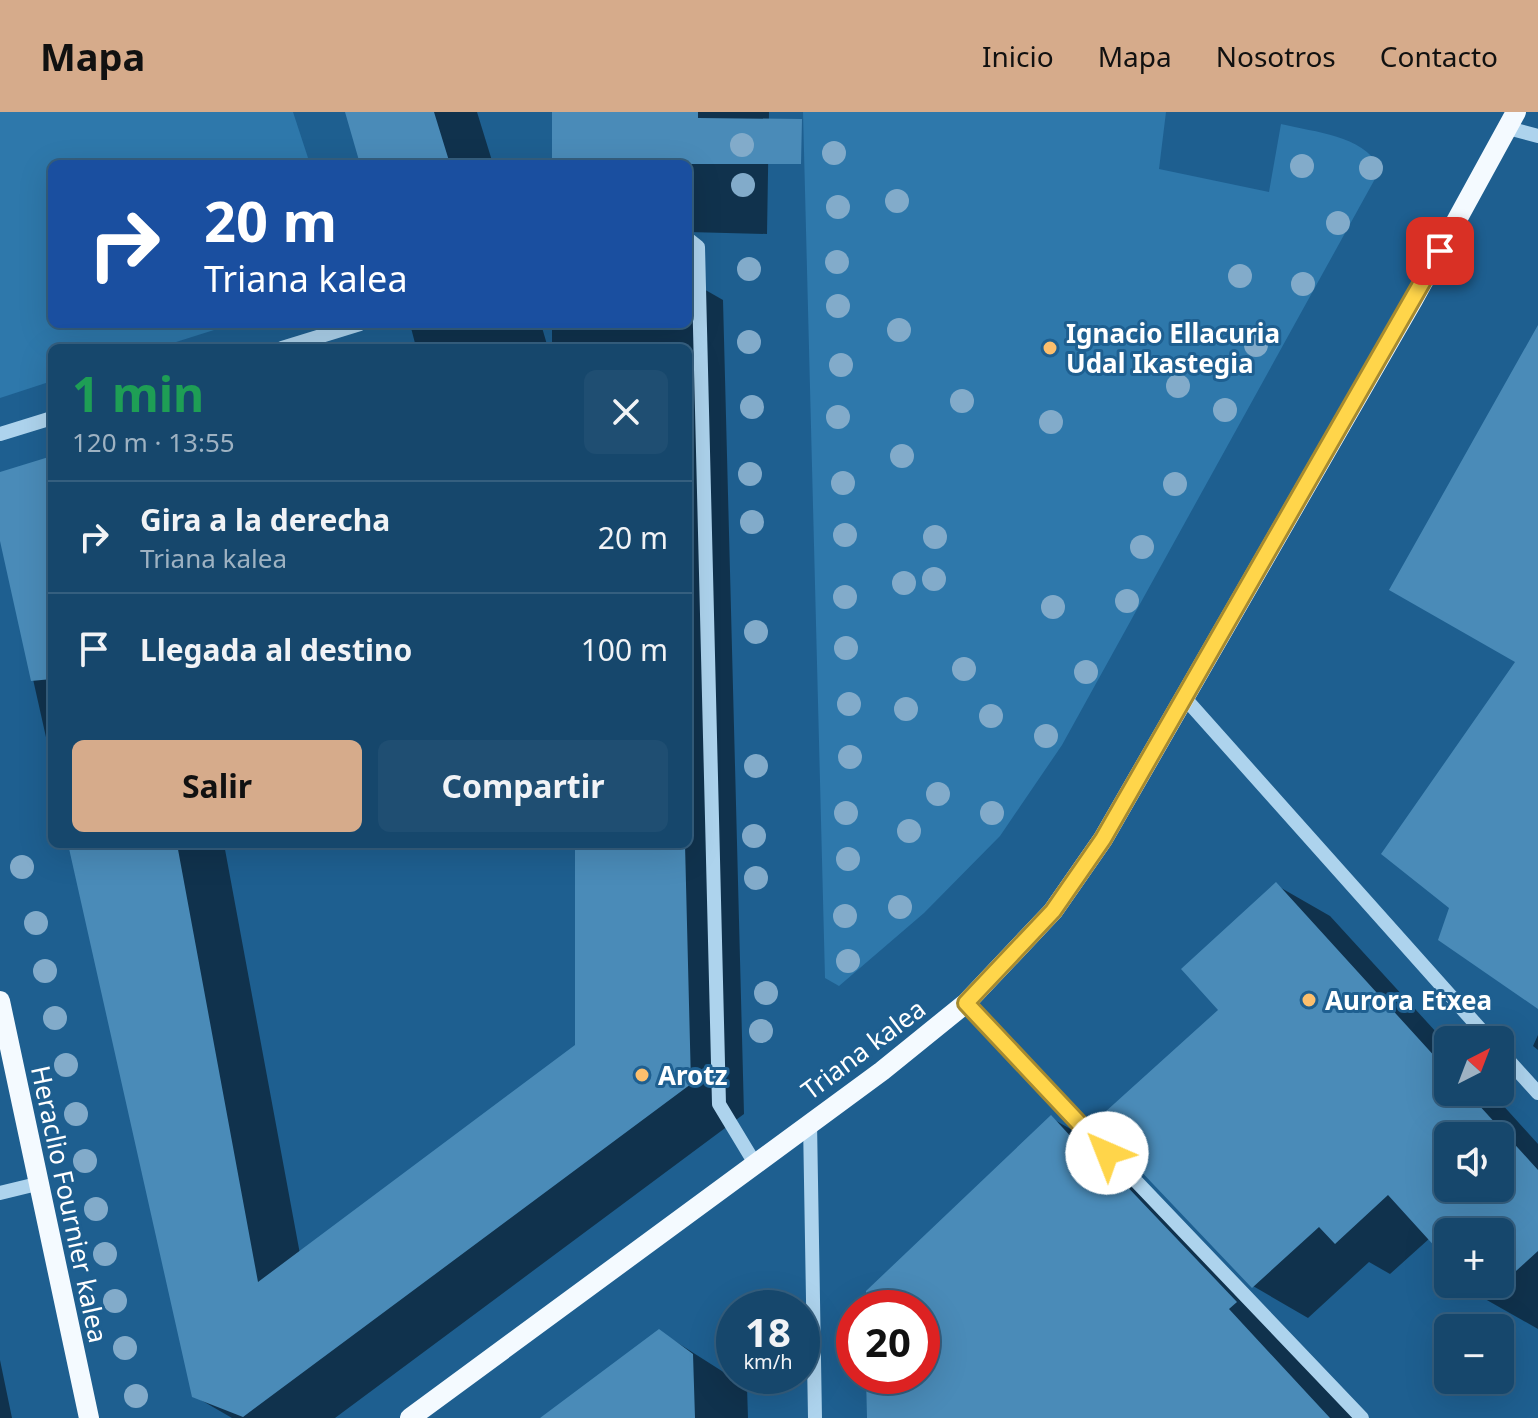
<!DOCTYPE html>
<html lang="es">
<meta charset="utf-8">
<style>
:root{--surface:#16476c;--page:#1f4e72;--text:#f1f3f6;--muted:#9eb2c2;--line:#355f7f;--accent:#d6ab8b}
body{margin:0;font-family:"Noto Sans",sans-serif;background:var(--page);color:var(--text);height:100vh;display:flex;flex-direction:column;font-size:30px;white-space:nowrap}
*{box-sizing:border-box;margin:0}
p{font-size:26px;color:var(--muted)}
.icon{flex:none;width:44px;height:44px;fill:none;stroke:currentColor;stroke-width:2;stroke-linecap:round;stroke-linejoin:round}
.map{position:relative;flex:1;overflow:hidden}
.details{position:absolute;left:48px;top:232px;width:644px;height:504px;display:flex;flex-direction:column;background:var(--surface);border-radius:12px;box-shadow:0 8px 32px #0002,0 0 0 2px var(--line)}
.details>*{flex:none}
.hud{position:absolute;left:48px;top:48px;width:644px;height:168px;border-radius:12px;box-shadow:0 8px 32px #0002,0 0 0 2px var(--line);background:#1a4fa0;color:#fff;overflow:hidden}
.needle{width:52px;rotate:42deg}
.fabs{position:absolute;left:1434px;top:914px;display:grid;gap:16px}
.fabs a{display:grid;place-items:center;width:80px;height:80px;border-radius:12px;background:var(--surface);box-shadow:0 8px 32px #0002,0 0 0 2px var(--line);font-size:40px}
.speed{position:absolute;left:716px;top:1178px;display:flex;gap:16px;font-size:40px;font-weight:700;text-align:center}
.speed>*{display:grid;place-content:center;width:104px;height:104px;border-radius:50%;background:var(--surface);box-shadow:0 8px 32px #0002,0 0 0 2px var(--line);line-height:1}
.speed small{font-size:20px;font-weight:400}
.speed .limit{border:12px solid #d22;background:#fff;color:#111}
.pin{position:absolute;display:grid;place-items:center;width:68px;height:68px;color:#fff;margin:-34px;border-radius:16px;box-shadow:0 4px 12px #0006}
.me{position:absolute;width:88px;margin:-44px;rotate:316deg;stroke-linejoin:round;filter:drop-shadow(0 0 6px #0008)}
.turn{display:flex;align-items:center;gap:28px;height:168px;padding:0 24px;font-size:36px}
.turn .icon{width:104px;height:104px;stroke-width:2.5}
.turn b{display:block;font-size:56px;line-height:68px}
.round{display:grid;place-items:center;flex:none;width:84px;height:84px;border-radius:12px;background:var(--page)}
.overview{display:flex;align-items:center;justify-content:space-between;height:136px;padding:0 24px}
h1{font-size:48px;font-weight:700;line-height:60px;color:#1e9e55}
.action{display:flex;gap:16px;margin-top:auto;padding:16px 24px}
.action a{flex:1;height:92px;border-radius:12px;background:var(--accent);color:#111;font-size:32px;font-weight:700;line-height:92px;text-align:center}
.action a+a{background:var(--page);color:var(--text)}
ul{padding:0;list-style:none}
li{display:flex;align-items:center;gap:24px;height:112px;padding:0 24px;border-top:2px solid var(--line)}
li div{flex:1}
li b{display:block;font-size:30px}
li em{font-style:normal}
header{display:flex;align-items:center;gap:48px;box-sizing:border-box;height:112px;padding:0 40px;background:var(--accent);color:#111}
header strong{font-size:38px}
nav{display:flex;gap:44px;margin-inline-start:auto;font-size:28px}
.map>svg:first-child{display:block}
.green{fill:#2e78ab}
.shadow{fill:#0007;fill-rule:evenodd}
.building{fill:#4a8bb8;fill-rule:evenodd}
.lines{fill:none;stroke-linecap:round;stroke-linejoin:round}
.minor{stroke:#add3ed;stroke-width:14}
.major{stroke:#f4faff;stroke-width:20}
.tree{fill:#82abca}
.route-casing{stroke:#a68a30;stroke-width:20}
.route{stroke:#ffd54a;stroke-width:14}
.poi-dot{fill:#fcbf6d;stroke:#1e5f90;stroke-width:3}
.labels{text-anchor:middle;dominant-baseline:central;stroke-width:6;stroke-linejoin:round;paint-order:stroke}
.poi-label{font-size:26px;font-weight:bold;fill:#fff;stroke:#1e5f90;text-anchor:start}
.street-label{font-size:26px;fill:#fff;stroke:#1e5f90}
</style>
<header>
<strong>Mapa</strong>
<nav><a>Inicio</a><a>Mapa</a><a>Nosotros</a><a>Contacto</a></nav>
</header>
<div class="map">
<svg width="1538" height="1306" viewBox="0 0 1538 1306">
<rect width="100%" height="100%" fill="#1e5f90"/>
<!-- green -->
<path class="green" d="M 0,0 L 293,0 L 310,52 L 52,52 L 52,212 L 233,212 L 157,236 L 52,236 L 52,269 L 0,286 Z
M 803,0 L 1166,0 L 1159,57 L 1269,80 L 1281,12 C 1317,21 1360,22 1381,56 L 1062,633 L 1000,724 L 924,801 L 839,874 L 825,866 Z"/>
<!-- shadow -->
<path class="shadow" d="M 347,0 L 477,0 L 493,52 L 362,52 Z
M 554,0 L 769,0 L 767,122 L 688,120 L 688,52 L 554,52 Z
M 688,168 L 723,188 L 744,1002 L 335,1306 L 232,1306 L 194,1284 L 70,732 L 224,732 L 300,1142 L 577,934 L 577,732 L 688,732 L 688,236 L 552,236 L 552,212 L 688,212 Z
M 410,212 L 541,212 L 548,236 L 413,236 L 416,235 Z
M 52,347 L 52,652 L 0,420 L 0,362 Z
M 1276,773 L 1330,804 L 1448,933 L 1448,980 L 1491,980 L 1538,1032 L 1538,1217 L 1485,1187 L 1472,1172 L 1500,1172 L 1500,1120 L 1448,1120 L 1448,1146 L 1430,1126 L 1390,1162 L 1369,1150 L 1308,1206 L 1253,1174 L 1221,898 ZM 1448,1024 L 1500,1024 L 1500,1076 L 1448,1076 Z
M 1538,923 L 1538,938 L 1533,934 Z
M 1051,1006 L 1106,1037 L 1354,1306 L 869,1306 L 868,1264 L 922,1264 L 922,1196 L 868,1196 Z
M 659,1219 L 747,1275 L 748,1306 L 544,1306 Z
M 0,1248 L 12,1306 L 0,1306 Z"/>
<!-- building -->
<path class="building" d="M 345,0 L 434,0 L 450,52 L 360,52 Z
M 552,0 L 698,0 L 698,6 L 802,7 L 801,52 L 552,52 Z
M 1538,213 L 1538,897 L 1438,828 L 1449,796 L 1381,742 L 1515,550 L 1389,478 Z
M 52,344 L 52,567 L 31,569 L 0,429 L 0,360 Z
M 68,732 L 177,732 L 258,1170 L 575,933 L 575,732 L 685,732 L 691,972 L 243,1305 L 192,1285 Z
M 1276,770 L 1448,959 L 1448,980 L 1467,980 L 1538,1058 L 1538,1139 L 1484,1188 L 1469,1172 L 1500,1172 L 1500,1120 L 1448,1120 L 1448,1149 L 1388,1083 L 1335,1132 L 1319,1115 L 1252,1176 L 1094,1010 L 1218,898 L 1181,857 ZM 1448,1024 L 1500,1024 L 1500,1076 L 1448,1076 Z
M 1051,1003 L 1074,1028 L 1079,1024 L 1237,1190 L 1229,1197 L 1330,1306 L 867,1306 L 866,1264 L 922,1264 L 922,1196 L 866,1196 L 866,1179 Z
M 659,1217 L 693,1242 L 695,1306 L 540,1306 Z"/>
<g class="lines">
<!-- minor -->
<path class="minor" d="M 1508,16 L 1538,24
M 688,127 L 698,135 L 719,992 L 754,1050
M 282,236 L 360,212
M 0,322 L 52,306
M 1183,584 L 1490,928
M 966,891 L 1362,1306
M 1500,939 L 1538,981
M 810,1010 L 815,1306
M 0,1081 L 41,1071"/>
<!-- major -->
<path class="major" d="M 0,889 L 89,1306
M 410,1306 L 882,959 L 966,891 L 1053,799 L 1103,727 L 1413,188 L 1516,0"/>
</g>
<!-- trees -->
<g class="tree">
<circle cx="742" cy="33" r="12"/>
<circle cx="834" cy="41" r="12"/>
<circle cx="1302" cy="54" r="12"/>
<circle cx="1371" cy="56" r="12"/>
<circle cx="743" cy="73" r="12"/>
<circle cx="897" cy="89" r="12"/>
<circle cx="838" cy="95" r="12"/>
<circle cx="1338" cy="111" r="12"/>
<circle cx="837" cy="150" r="12"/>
<circle cx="749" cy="157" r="12"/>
<circle cx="1240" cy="164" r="12"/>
<circle cx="1303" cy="172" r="12"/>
<circle cx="838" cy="194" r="12"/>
<circle cx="899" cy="218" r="12"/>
<circle cx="749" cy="230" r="12"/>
<circle cx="1256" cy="233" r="12"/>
<circle cx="841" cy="253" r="12"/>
<circle cx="1178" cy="274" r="12"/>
<circle cx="962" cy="289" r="12"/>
<circle cx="752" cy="295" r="12"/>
<circle cx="1225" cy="298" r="12"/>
<circle cx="838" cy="305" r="12"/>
<circle cx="1051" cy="310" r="12"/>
<circle cx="902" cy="344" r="12"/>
<circle cx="750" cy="362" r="12"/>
<circle cx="843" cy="371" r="12"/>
<circle cx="1175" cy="372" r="12"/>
<circle cx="752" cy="410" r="12"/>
<circle cx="845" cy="423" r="12"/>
<circle cx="935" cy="425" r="12"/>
<circle cx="1142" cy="435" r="12"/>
<circle cx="934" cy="467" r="12"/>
<circle cx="904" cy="471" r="12"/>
<circle cx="845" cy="485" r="12"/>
<circle cx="1127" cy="489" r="12"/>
<circle cx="1053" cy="495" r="12"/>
<circle cx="756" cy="520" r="12"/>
<circle cx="846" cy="536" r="12"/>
<circle cx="964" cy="557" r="12"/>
<circle cx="1086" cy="560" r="12"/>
<circle cx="849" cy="592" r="12"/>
<circle cx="906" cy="597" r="12"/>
<circle cx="991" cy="604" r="12"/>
<circle cx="1046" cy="624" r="12"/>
<circle cx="850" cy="645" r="12"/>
<circle cx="756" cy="654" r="12"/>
<circle cx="938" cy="682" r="12"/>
<circle cx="846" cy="701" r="12"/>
<circle cx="992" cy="701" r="12"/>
<circle cx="909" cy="719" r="12"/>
<circle cx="754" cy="724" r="12"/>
<circle cx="848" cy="747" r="12"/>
<circle cx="22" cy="755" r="12"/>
<circle cx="756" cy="766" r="12"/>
<circle cx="900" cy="795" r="12"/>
<circle cx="845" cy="804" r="12"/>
<circle cx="36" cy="811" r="12"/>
<circle cx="848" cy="849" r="12"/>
<circle cx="45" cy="859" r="12"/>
<circle cx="766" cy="881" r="12"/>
<circle cx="55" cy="906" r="12"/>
<circle cx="761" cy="919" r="12"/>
<circle cx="66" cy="953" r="12"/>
<circle cx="76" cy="1002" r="12"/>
<circle cx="85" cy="1049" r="12"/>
<circle cx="96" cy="1097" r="12"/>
<circle cx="105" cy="1142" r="12"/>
<circle cx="115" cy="1189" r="12"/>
<circle cx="125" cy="1236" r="12"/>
<circle cx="136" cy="1284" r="12"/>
</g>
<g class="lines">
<!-- route casing -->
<g class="route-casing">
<path id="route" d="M 1107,1041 L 966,891 L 1053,799 L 1103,727 L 1440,139"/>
</g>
<!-- route -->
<use href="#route" class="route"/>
</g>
<!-- markers -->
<g class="poi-dot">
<circle cx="1050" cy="236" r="8"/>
<circle cx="1309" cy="888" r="8"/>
<circle cx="642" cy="963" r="8"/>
</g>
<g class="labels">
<!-- poi labels -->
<g class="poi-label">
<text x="1066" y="221">Ignacio Ellacuria<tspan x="1066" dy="30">Udal Ikastegia</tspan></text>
<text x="1325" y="888">Aurora Etxea</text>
<text x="658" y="963">Arotz</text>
</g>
<!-- street labels -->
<g class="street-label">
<text transform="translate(863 937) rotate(-37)">Triana kalea</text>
<text transform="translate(70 1092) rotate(78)">Heraclio Fournier kalea</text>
</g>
</g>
</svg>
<div class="fabs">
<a><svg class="needle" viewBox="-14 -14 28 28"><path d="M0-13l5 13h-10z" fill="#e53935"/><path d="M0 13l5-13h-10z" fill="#9eb2c2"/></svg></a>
<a><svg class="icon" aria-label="sound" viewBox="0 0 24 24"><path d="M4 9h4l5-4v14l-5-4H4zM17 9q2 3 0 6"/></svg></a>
<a>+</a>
<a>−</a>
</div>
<div class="speed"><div>18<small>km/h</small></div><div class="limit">20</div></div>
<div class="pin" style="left:1440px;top:139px;background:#d93025"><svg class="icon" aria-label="arrive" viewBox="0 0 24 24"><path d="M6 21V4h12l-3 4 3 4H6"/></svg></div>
<svg class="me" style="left:1107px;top:1041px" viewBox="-20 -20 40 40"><circle r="19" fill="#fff"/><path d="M0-13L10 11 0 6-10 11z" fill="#ffd54a"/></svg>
<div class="hud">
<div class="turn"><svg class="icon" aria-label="right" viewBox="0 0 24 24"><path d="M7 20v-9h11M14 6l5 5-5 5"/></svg><div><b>20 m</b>Triana kalea</div></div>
</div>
<section class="details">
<div class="overview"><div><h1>1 min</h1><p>120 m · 13:55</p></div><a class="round"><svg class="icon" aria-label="close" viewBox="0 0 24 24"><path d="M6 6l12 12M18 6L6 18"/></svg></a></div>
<ul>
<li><svg class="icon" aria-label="right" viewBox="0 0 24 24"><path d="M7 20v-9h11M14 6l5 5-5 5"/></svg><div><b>Gira a la derecha</b><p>Triana kalea</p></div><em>20 m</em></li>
<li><svg class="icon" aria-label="arrive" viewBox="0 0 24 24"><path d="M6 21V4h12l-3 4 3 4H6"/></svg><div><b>Llegada al destino</b></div><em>100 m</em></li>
</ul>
<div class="action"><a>Salir</a><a>Compartir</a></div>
</section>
</div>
